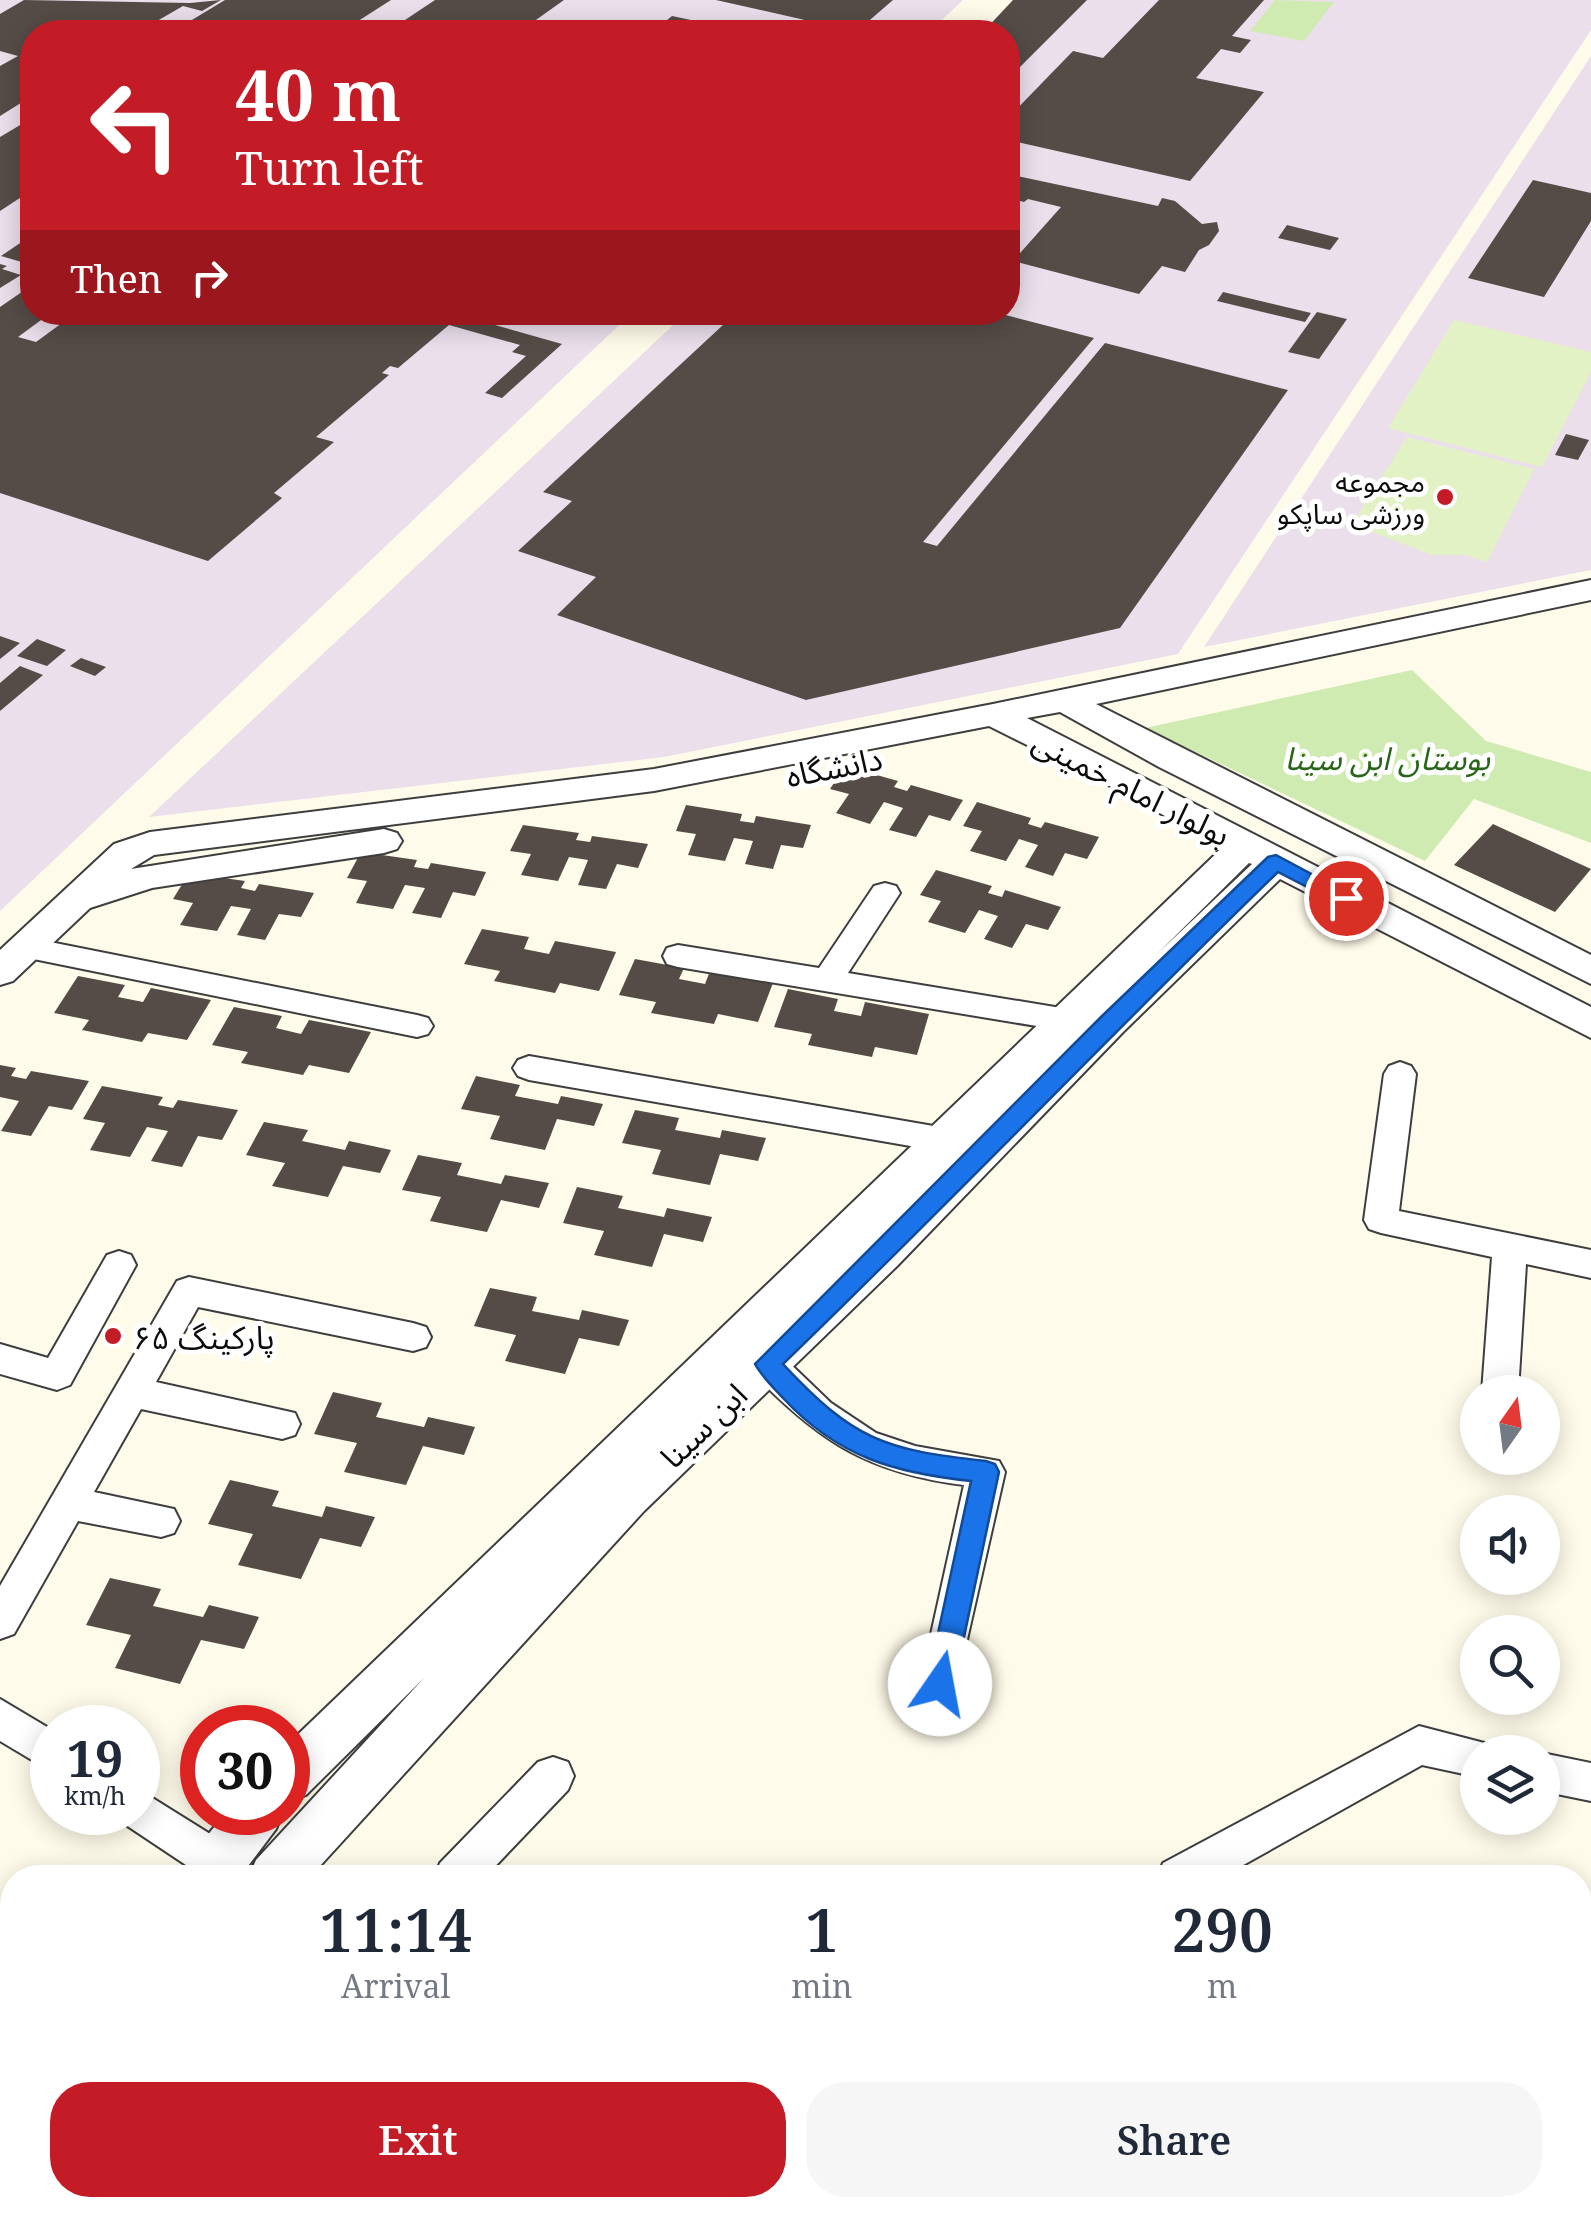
<!DOCTYPE html>
<meta charset="utf-8">
<style>
:root{--surface:#fff;--page:#f6f6f7;--text:#1f2937;--muted:#747a83;--accent:#c31c26}
body{margin:0;font-family:"Noto Serif","Noto Sans Arabic",serif;background:var(--page);color:var(--text);height:100vh;display:flex;flex-direction:column;font-size:38px;white-space:nowrap}
*{box-sizing:border-box;margin:0}
p{font-size:32px;color:var(--muted)}
.icon{flex:none;width:55px;height:55px;fill:none;stroke:currentColor;stroke-width:2;stroke-linecap:round;stroke-linejoin:round}
.map{position:relative;flex:1;overflow:hidden}
.sheet{position:absolute;left:0px;top:1865px;width:1592px;height:352px;display:flex;flex-direction:column;background:var(--surface);border-radius:40px 40px 0 0;box-shadow:0 5px 25px #0003}
.sheet>*{flex:none}
.top-card{position:absolute;left:20px;top:20px;width:1000px;height:305px;border-radius:40px;box-shadow:0 5px 25px #0003;background:#c31c26;color:#fff;overflow:hidden}
.needle{width:65px;rotate:14deg}
.controls{position:absolute;left:1460px;top:1375px;display:grid;gap:20px}
.controls a{display:grid;place-items:center;width:100px;height:100px;border-radius:50%;background:var(--surface);box-shadow:0 5px 25px #0003;font-size:50px}
.speed{position:absolute;left:30px;top:1705px;display:flex;gap:20px;font-size:50px;font-weight:700;text-align:center}
.speed>*{display:grid;place-content:center;width:130px;height:130px;border-radius:50%;background:var(--surface);box-shadow:0 5px 25px #0003;line-height:1}
.speed small{font-size:25px;font-weight:400}
.speed .limit{border:15px solid #d22;background:#fff;color:#111}
.pin{position:absolute;display:grid;place-items:center;width:85px;height:85px;color:#fff;margin:-42px;border:5px solid #fff;border-radius:50%;box-shadow:0 2px 10px #0007}
.me{position:absolute;width:110px;margin:-55px;rotate:12deg;stroke-linejoin:round;filter:drop-shadow(0 0 8px #0008)}
.turn{display:flex;align-items:center;gap:35px;height:210px;padding:0 50px;font-size:45px}
.turn .icon{width:130px;height:130px;stroke-width:2.5}
.turn b{display:block;font-size:70px;line-height:85px}
.then{display:flex;align-items:center;height:95px;padding:0 50px;background:#0003;gap:20px;font-size:38px}
.eta{display:flex;justify-content:space-evenly;align-items:center;height:170px;text-align:center}
.eta b{font-size:60px;font-weight:600;line-height:70px}
.action{display:flex;gap:20px;margin-top:auto;padding:20px 50px}
.action a{flex:1;height:115px;border-radius:40px;background:var(--accent);color:#fff;font-size:40px;font-weight:600;line-height:115px;text-align:center}
.action a+a{background:var(--page);color:var(--text)}
.map>svg:first-child{display:block}
.industrial{fill:#eadfeb}
.green{fill:#d0ebb2}
.pitch{fill:#e3f2c4}
.building{fill:#554c47}
.lines{fill:none;stroke-linecap:round;stroke-linejoin:round}
.minor-casing{stroke:#3e3e3e;stroke-width:4}
.tertiary-casing{stroke:#3e3e3e;stroke-width:4}
.minor{fill:#fff;fill-rule:evenodd}
.tertiary{fill:#fff;fill-rule:evenodd}
.route{fill:#1a73e8;stroke:#114b97;stroke-width:2.5}
.poi-dot{fill:#c31c26;stroke:#fff;stroke-width:4}
.labels{text-anchor:middle;dominant-baseline:central;stroke-width:10;stroke-linejoin:round;paint-order:stroke}
.far-poi-label{font-size:28px;fill:#0b0b0b;stroke:#fff;text-anchor:end}
.park-label{font-size:32px;font-style:italic;fill:#2a6619;stroke:#fff}
.street-label{font-size:32px;fill:#0b0b0b;stroke:#fff}
.poi-label{font-size:32px;fill:#0b0b0b;stroke:#fff;text-anchor:start}
</style>
<div class="map">
<svg width="1591" height="2216" viewBox="0 0 1591 2216">
<rect width="100%" height="100%" fill="#fffbea"/>
<!-- industrial -->
<path class="industrial" d="M 0,0 L 963,0 L 929,32 L 32,32 L 32,312 L 632,313 L 0,911 Z
M 1020,0 L 1591,0 L 1591,30 L 1178,654 L 664,757 L 149,817 L 686,313 L 1008,312 L 1008,32 L 985,32 Z
M 1591,56 L 1591,570 L 1204,647 Z"/>
<!-- green -->
<path class="green" d="M 1275,0 L 1334,2 L 1304,41 L 1250,31 Z
M 1412,670 L 1486,741 L 1591,772 L 1591,843 L 1474,799 L 1425,861 L 1145,728 Z"/>
<!-- pitch -->
<path class="pitch" d="M 1454,320 L 1591,352 L 1591,372 L 1542,467 L 1388,428 Z
M 1407,437 L 1534,469 L 1487,562 L 1465,555 L 1432,555 L 1352,524 Z"/>
<!-- building -->
<path class="building" d="M 24,0 L 190,3 L 221,0 L 202,11 L 183,6 L 138,32 L 32,32 L 32,96 L 0,116 L 0,66 L 18,56 L 0,51 L 0,14 Z
M 225,0 L 391,0 L 341,32 L 172,32 Z
M 435,0 L 564,0 L 519,32 L 387,32 Z
M 716,0 L 893,0 L 856,32 L 808,32 L 818,23 Z
M 1013,0 L 1087,0 L 1008,79 L 1008,32 L 983,32 Z
M 1159,0 L 1264,0 L 1232,36 L 1251,40 L 1240,53 L 1221,49 L 1196,78 L 1264,92 L 1190,181 L 1008,140 L 1008,118 L 1073,51 L 1103,58 Z
M 672,16 L 743,31 L 743,32 L 657,32 L 661,29 L 656,29 Z
M 32,118 L 32,190 L 0,211 L 0,137 Z
M 1008,174 L 1158,206 L 1162,198 L 1175,201 L 1202,224 L 1217,222 L 1219,231 L 1209,245 L 1199,250 L 1185,272 L 1162,266 L 1139,294 L 1013,261 L 1061,207 L 1028,199 L 1024,202 L 1008,198 Z
M 1533,180 L 1591,193 L 1591,221 L 1544,297 L 1468,278 Z
M 1287,225 L 1339,238 L 1330,250 L 1278,238 Z
M 32,235 L 32,265 L 1,256 Z
M 0,264 L 7,266 L 2,269 L 21,275 L 0,288 Z
M 32,285 L 32,312 L 52,312 L 18,337 L 36,342 L 77,312 L 449,312 L 562,344 L 502,398 L 485,393 L 526,356 L 512,352 L 520,345 L 449,325 L 398,368 L 390,366 L 382,373 L 389,375 L 316,437 L 334,442 L 274,493 L 282,498 L 208,561 L 0,493 L 0,307 Z
M 1223,292 L 1311,313 L 1305,322 L 1217,301 Z
M 737,312 L 782,312 L 815,321 L 823,312 L 994,312 L 1094,338 L 923,542 L 937,546 L 1105,343 L 1288,390 L 1120,628 L 806,700 L 557,615 L 596,577 L 518,551 L 572,501 L 543,492 Z
M 1317,312 L 1347,319 L 1319,359 L 1288,352 Z
M 1566,434 L 1589,440 L 1578,460 L 1555,455 Z
M 0,636 L 20,643 L 0,659 Z
M 37,639 L 66,650 L 47,666 L 17,656 Z
M 81,658 L 106,667 L 95,676 L 70,666 Z
M 20,666 L 43,675 L 0,711 L 0,683 Z
M 845,766 L 898,781 L 894,787 L 907,791 L 911,785 L 963,800 L 950,821 L 929,815 L 916,837 L 889,830 L 903,808 L 884,802 L 870,824 L 836,813 L 849,794 L 830,789 Z
M 977,802 L 1031,818 L 1028,824 L 1041,828 L 1045,822 L 1099,837 L 1087,859 L 1065,853 L 1053,876 L 1025,867 L 1038,845 L 1019,839 L 1006,861 L 970,851 L 982,831 L 963,826 Z
M 686,805 L 742,814 L 740,821 L 754,823 L 756,816 L 811,825 L 803,848 L 781,845 L 773,869 L 745,864 L 753,841 L 734,838 L 725,861 L 688,855 L 696,834 L 676,831 Z
M 1493,824 L 1591,869 L 1555,912 L 1454,865 Z
M 523,825 L 579,833 L 576,840 L 590,842 L 592,836 L 648,844 L 638,868 L 617,864 L 606,889 L 578,885 L 588,860 L 569,857 L 558,881 L 521,875 L 531,854 L 510,851 Z
M 361,852 L 417,860 L 414,867 L 428,869 L 431,863 L 486,872 L 475,896 L 453,892 L 441,918 L 412,913 L 425,888 L 405,885 L 393,909 L 356,903 L 367,881 L 347,878 Z
M 936,870 L 992,886 L 988,893 L 1002,897 L 1005,890 L 1061,907 L 1048,930 L 1026,924 L 1012,948 L 984,939 L 998,916 L 979,910 L 965,933 L 928,922 L 941,901 L 920,895 Z
M 189,873 L 245,881 L 241,888 L 255,891 L 259,884 L 314,893 L 301,917 L 279,914 L 265,940 L 237,935 L 251,909 L 231,906 L 217,931 L 180,925 L 193,903 L 173,899 Z
M 482,929 L 529,937 L 524,949 L 549,954 L 555,941 L 616,952 L 599,991 L 560,983 L 555,993 L 494,981 L 500,971 L 464,964 Z
M 635,959 L 684,968 L 679,979 L 705,984 L 710,971 L 773,983 L 758,1022 L 718,1014 L 714,1024 L 651,1013 L 656,1002 L 619,995 Z
M 78,976 L 125,985 L 118,997 L 143,1002 L 151,988 L 211,1000 L 187,1040 L 148,1033 L 142,1042 L 82,1030 L 89,1020 L 54,1013 Z
M 788,989 L 838,999 L 834,1011 L 861,1016 L 865,1002 L 929,1014 L 917,1055 L 875,1047 L 872,1057 L 808,1045 L 812,1034 L 774,1027 Z
M 234,1007 L 282,1016 L 276,1028 L 301,1034 L 309,1020 L 371,1032 L 349,1073 L 309,1065 L 303,1075 L 241,1063 L 248,1052 L 212,1045 Z
M 0,1065 L 16,1068 L 11,1076 L 26,1079 L 31,1071 L 89,1081 L 72,1110 L 49,1106 L 31,1136 L 1,1131 L 19,1101 L 0,1097 Z
M 476,1076 L 520,1085 L 515,1096 L 558,1104 L 561,1096 L 603,1104 L 594,1126 L 557,1119 L 545,1150 L 490,1139 L 500,1116 L 461,1109 Z
M 102,1086 L 163,1097 L 158,1105 L 173,1108 L 178,1100 L 238,1110 L 222,1140 L 198,1136 L 182,1167 L 151,1161 L 168,1131 L 147,1127 L 130,1157 L 90,1150 L 105,1123 L 83,1119 Z
M 635,1110 L 679,1118 L 675,1130 L 720,1138 L 722,1130 L 766,1138 L 758,1161 L 720,1154 L 710,1185 L 652,1174 L 661,1150 L 622,1143 Z
M 264,1122 L 308,1130 L 302,1141 L 345,1150 L 349,1141 L 391,1150 L 380,1173 L 343,1166 L 328,1197 L 272,1186 L 285,1163 L 246,1155 Z
M 418,1155 L 462,1163 L 457,1175 L 501,1184 L 505,1175 L 549,1183 L 539,1208 L 501,1200 L 487,1232 L 430,1221 L 441,1197 L 402,1190 Z
M 577,1187 L 623,1196 L 618,1208 L 664,1217 L 667,1208 L 712,1217 L 703,1242 L 664,1234 L 652,1267 L 594,1255 L 604,1231 L 563,1223 Z
M 490,1288 L 537,1297 L 532,1311 L 579,1320 L 582,1310 L 629,1320 L 619,1346 L 579,1338 L 565,1374 L 505,1361 L 516,1335 L 474,1326 Z
M 333,1392 L 382,1403 L 376,1417 L 424,1427 L 428,1417 L 475,1427 L 464,1455 L 423,1446 L 406,1485 L 344,1472 L 357,1443 L 314,1434 Z
M 230,1480 L 279,1491 L 272,1506 L 322,1517 L 326,1506 L 375,1517 L 361,1547 L 320,1538 L 301,1579 L 238,1565 L 253,1534 L 208,1524 Z
M 110,1578 L 161,1589 L 153,1606 L 203,1617 L 209,1605 L 259,1617 L 244,1649 L 201,1640 L 180,1684 L 115,1668 L 131,1635 L 86,1625 Z"/>
<g class="lines">
<!-- minor casing -->
<g class="minor-casing">
<path id="minor" d="M 885,883 L 896,886 L 900,893 L 848,973 L 1067,1009 L 1078,1012 L 1083,1020 L 1078,1028 L 1067,1031 L 678,967 L 667,964 L 663,956 L 667,948 L 678,945 L 819,968 L 874,886 Z
M 25,937 L 417,1015 L 428,1018 L 433,1026 L 428,1034 L 417,1037 L 14,955 L 10,948 L 14,941 Z
M 529,1056 L 945,1128 L 957,1131 L 961,1140 L 957,1149 L 945,1152 L 529,1080 L 518,1076 L 513,1068 L 518,1060 Z
M 1400,1062 L 1411,1066 L 1416,1074 L 1399,1211 L 1591,1250 L 1591,1278 L 1526,1264 L 1518,1392 L 1482,1392 L 1492,1257 L 1381,1233 L 1369,1229 L 1364,1220 L 1384,1074 L 1389,1066 Z
M 119,1251 L 131,1255 L 136,1265 L 70,1385 L 57,1390 L 0,1374 L 0,1344 L 48,1358 L 107,1255 Z
M 189,1277 L 413,1323 L 426,1327 L 431,1337 L 426,1347 L 413,1351 L 198,1307 L 156,1382 L 295,1413 L 300,1424 L 295,1435 L 282,1439 L 141,1409 L 94,1492 L 174,1509 L 180,1521 L 174,1533 L 161,1537 L 78,1521 L 14,1634 L 0,1639 L 0,1586 L 177,1281 Z
M 767,1349 L 780,1354 L 831,1403 L 876,1433 L 915,1446 L 999,1461 L 1005,1472 L 954,1697 L 940,1702 L 926,1697 L 920,1684 L 964,1485 C 869,1473 820,1442 754,1374 L 749,1364 L 754,1354 Z
M 0,1699 L 52,1730 L 52,1772 L 0,1741 Z
M 1419,1726 L 1492,1745 L 1496,1752 L 1478,1752 L 1478,1777 L 1422,1765 L 1220,1878 L 1157,1878 L 1163,1863 Z
M 1542,1753 L 1591,1763 L 1591,1801 L 1542,1791 Z
M 553,1757 L 568,1762 L 574,1776 L 568,1790 L 484,1878 L 434,1878 L 440,1863 L 538,1762 Z
M 138,1789 L 231,1847 L 237,1861 L 231,1875 L 201,1875 L 123,1823 L 119,1812 L 138,1812 Z
M 1580,2005 L 1591,2007 L 1591,2051 L 1580,2049 Z
M 194,2205 L 240,2205 L 236,2216 L 190,2216 Z
M 529,2205 L 610,2205 L 614,2216 L 533,2216 Z
M 958,2205 L 1004,2205 L 1002,2216 L 956,2216 Z"/>
</g>
<!-- tertiary casing -->
<g class="tertiary-casing">
<path id="tertiary" d="M 1591,580 L 1591,600 L 1096,704 L 1591,955 L 1591,984 L 1159,767 L 1060,712 L 1027,718 L 1591,1007 L 1591,1038 L 1280,879 L 1123,1032 L 897,1266 L 644,1511 L 309,1878 L 248,1878 L 256,1860 L 424,1678 L 306,1795 L 288,1802 L 288,1744 L 1222,848 L 1124,793 L 989,726 L 654,791 L 154,855 L 131,869 L 384,829 L 397,833 L 402,841 L 397,849 L 384,853 L 152,888 L 90,908 L 13,981 L 0,985 L 0,950 L 114,844 L 150,832 L 654,769 L 993,704 ZM 1249,863 L 1252,864 L 1157,954 Z
M 226,1812 L 283,1812 L 276,1829 L 239,1878 L 180,1878 L 188,1860 Z
M 12,2183 L 12,2205 L 57,2205 L 52,2216 L 0,2216 L 0,2200 Z
M 67,2205 L 125,2205 L 120,2216 L 62,2216 Z"/>
</g>
<!-- minor -->
<use href="#minor" class="minor"/>
<!-- tertiary -->
<use href="#tertiary" class="tertiary"/>
</g>
<!-- route -->
<path class="route" d="M 1276,855 L 1356,898 L 1346,905 L 1338,903 L 1278,872 C 1111,1034 951,1202 783,1364 C 854,1440 884,1450 986,1461 L 995,1464 L 999,1472 L 954,1684 L 950,1693 L 940,1696 L 931,1693 L 927,1684 L 971,1481 C 895,1473 838,1457 784,1399 C 774,1388 762,1377 755,1364 L 1101,1017 L 1268,857 Z"/>
<!-- markers -->
<g class="poi-dot">
<circle cx="1445" cy="497" r="10"/>
<circle cx="113" cy="1336" r="10"/>
</g>
<g class="labels">
<!-- far-poi labels -->
<g class="far-poi-label">
<text x="1425" y="481">مجموعه<tspan x="1425" dy="32">ورزشی ساپکو</tspan></text>
</g>
<!-- park labels -->
<g class="park-label">
<text x="1387" y="757">بوستان ابن سینا</text>
</g>
<!-- street labels -->
<g class="street-label">
<text transform="translate(834 766) rotate(-11)">دانشگاه</text>
<text transform="translate(1132 787) rotate(27)">بولوار امام خمینی</text>
<text transform="translate(703 1425) rotate(-44)">ابن سینا</text>
</g>
<!-- poi labels -->
<g class="poi-label">
<text x="133" y="1336">پارکینگ ۶۵</text>
</g>
</g>
</svg>
<div class="controls">
<a><svg class="needle" viewBox="-14 -14 28 28"><path d="M0-13l5 13h-10z" fill="#e53935"/><path d="M0 13l5-13h-10z" fill="#747a83"/></svg></a>
<a><svg class="icon" aria-label="sound" viewBox="0 0 24 24"><path d="M4 9h4l5-4v14l-5-4H4zM17 9q2 3 0 6"/></svg></a>
<a><svg class="icon" aria-label="search" viewBox="0 0 24 24"><circle cx="10" cy="10" r="6"/><path d="M15 15l6 6"/></svg></a>
<a><svg class="icon" aria-label="layers" viewBox="0 0 24 24"><path d="M12 4l9 5-9 5-9-5zM3 14l9 5 9-5"/></svg></a>
</div>
<div class="speed"><div>19<small>km/h</small></div><div class="limit">30</div></div>
<div class="pin" style="left:1346px;top:898px;background:#d93025"><svg class="icon" aria-label="arrive" viewBox="0 0 24 24"><path d="M6 21V4h12l-3 4 3 4H6"/></svg></div>
<svg class="me" style="left:940px;top:1684px" viewBox="-20 -20 40 40"><circle r="19" fill="#fff"/><path d="M0-13L10 11 0 6-10 11z" fill="#1a73e8"/></svg>
<div class="top-card">
<div class="turn"><svg class="icon" aria-label="left" viewBox="0 0 24 24"><path d="M17 20v-9H6M10 6l-5 5 5 5"/></svg><div><b>40 m</b>Turn left</div></div>
<div class="then">Then<svg class="icon" aria-label="right" viewBox="0 0 24 24"><path d="M7 20v-9h11M14 6l5 5-5 5"/></svg></div>
</div>
<section class="sheet">
<div class="eta">
<div><b>11:14</b><p>Arrival</p></div>
<div><b>1</b><p>min</p></div>
<div><b>290</b><p>m</p></div>
</div>
<div class="action"><a>Exit</a><a>Share</a></div>
</section>
</div>
